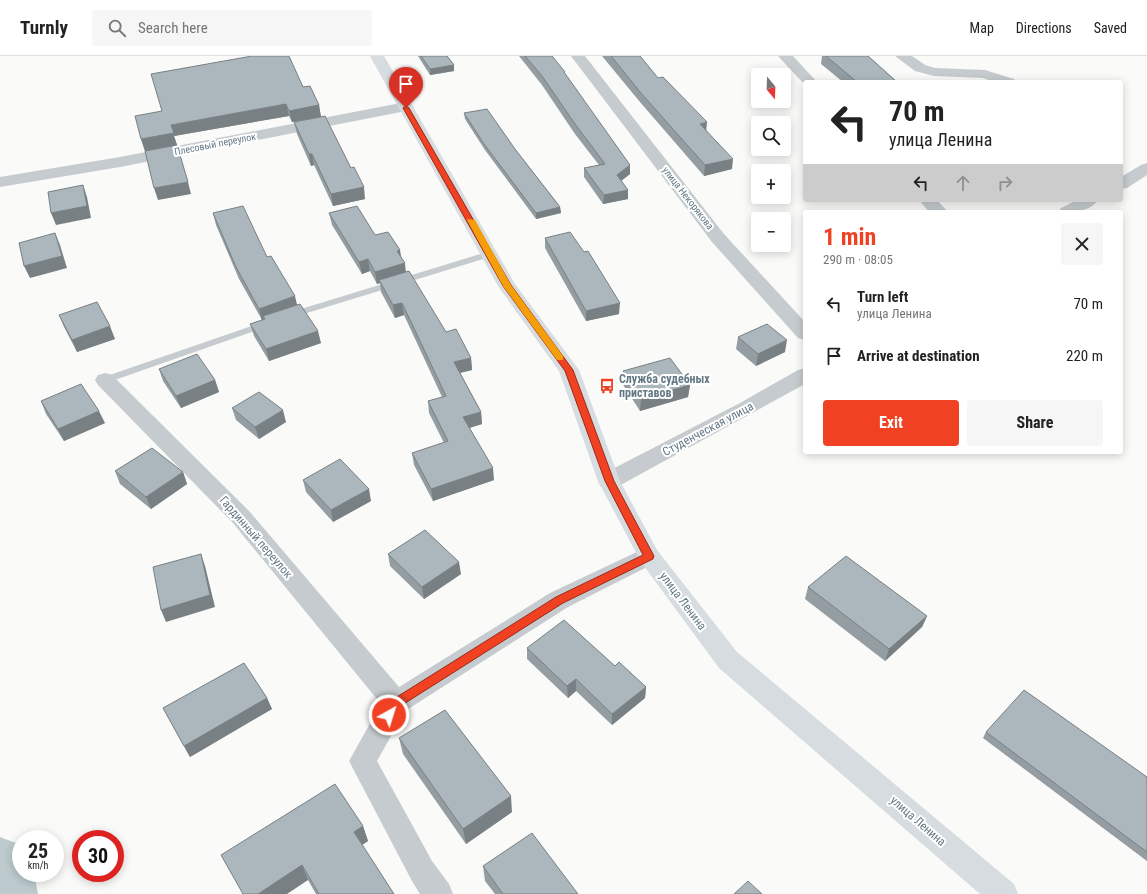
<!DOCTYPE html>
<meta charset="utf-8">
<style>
:root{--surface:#fff;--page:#f6f6f6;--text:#222;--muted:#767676;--line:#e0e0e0;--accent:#f04122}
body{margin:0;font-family:"Roboto Condensed",sans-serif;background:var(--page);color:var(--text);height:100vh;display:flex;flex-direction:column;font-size:15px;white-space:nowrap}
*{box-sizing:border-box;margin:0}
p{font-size:13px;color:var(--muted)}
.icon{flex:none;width:22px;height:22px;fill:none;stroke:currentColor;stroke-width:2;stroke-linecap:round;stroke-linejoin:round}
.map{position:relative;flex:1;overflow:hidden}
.sheet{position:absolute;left:803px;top:154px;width:320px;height:244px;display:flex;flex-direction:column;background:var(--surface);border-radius:4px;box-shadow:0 2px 10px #0003}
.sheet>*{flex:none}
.guide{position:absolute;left:803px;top:24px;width:320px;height:122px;border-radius:4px;box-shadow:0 2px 10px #0003;background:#fff;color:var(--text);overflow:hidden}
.needle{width:26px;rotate:161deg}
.controls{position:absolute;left:751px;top:12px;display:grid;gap:8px}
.controls a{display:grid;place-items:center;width:40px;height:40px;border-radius:4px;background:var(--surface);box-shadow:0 2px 10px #0003;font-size:20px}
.speed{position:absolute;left:12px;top:774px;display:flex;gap:8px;font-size:20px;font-weight:700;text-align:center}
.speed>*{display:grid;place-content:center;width:52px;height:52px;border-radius:50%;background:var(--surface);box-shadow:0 2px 10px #0003;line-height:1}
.speed small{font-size:10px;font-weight:400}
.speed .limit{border:6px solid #d22;background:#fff;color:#111}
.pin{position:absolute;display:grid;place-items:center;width:34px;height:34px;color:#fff;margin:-41px -17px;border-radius:50% 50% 50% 0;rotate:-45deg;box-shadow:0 0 4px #0007}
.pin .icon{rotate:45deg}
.me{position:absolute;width:44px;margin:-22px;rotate:39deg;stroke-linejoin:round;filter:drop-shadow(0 0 3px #0008)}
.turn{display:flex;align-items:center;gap:14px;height:84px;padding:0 20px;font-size:18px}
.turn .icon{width:52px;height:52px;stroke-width:2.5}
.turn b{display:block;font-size:28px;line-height:34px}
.lanes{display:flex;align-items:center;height:38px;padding:0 20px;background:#0003;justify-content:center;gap:20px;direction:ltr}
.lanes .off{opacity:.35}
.round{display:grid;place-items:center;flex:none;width:42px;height:42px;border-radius:4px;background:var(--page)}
.overview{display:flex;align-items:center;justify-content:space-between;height:68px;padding:0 20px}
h1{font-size:24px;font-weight:700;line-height:30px;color:var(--accent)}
.cta{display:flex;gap:8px;margin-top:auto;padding:8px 20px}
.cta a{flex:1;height:46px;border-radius:4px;background:var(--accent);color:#fff;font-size:16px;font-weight:700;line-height:46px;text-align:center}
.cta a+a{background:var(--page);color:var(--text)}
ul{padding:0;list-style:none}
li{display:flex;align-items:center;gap:12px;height:52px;padding:0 20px}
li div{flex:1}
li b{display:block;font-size:15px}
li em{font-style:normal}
header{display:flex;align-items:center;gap:24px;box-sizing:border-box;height:56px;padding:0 20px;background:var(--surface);border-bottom:1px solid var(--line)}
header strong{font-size:19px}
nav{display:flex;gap:22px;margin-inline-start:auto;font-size:14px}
.search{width:280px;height:36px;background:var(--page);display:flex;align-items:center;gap:10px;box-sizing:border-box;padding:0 14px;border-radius:4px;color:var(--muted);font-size:15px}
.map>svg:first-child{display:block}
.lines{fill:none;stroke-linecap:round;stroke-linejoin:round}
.river{fill:#bdcbce;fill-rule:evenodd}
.lane{fill:#c5cbce;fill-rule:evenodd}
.street{fill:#c5cbce;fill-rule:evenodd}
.secondary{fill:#d6dcdf;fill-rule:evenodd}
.wall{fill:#939da2}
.shaded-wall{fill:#788084}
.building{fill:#abb7bc;stroke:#788084}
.route{fill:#f04122;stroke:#9c2a16}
.slow{fill:#f59e0b}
.labels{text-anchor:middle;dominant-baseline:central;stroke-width:4;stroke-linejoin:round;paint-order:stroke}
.far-street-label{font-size:10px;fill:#637985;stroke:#fff}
.poi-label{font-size:12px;font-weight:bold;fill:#637985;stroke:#fff;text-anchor:start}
.street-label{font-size:12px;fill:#637985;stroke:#fff}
</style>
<header>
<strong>Turnly</strong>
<div class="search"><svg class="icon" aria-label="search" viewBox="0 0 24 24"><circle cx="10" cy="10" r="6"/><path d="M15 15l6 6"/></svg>Search here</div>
<nav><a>Map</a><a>Directions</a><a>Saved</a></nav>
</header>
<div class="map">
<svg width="1147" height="838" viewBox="0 0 1147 838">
<rect width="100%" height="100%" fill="#fafaf8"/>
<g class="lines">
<!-- river -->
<path class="river" d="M 0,781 L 21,789 L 21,817 L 34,817 L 38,838 L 0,838 Z"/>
<!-- lane -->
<path class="lane" d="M 490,195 L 493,196 L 493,200 L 294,261 L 288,261 L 286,259 L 288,257 Z
M 266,265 L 269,266 L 271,268 L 269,270 L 109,326 L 101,326 L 100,324 L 101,322 Z"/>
<!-- street -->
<path class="street" d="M 571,0 L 585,0 L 724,178 L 805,266 L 805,284 L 798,282 L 712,186 Z
M 778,0 L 793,0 L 817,26 L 805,26 L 805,29 Z
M 895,0 L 912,0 L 925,9 L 935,12 L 985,14 L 1014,23 L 1016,26 L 994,26 L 983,22 L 934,20 L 915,15 Z
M 406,46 L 411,48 L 414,51 L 411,54 L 120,111 L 0,131 L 0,121 L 120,101 Z
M 1147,107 L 1147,119 L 1127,132 L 1121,133 L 1121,121 L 1141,109 Z
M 919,144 L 937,144 L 948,156 L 929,156 Z
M 1077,144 L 1098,144 C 1089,157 1072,156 1058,156 L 1061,152 Z
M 805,312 L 805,328 L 617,431 L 609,433 L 601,431 L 598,425 L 601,419 L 740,347 L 798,314 Z
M 105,317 L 112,319 L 249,455 L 399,631 L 550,537 L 641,494 L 649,491 L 657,494 L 661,500 L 657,506 L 568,551 L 405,655 L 377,705 L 432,805 L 449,828 L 453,838 L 420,838 L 412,825 L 349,705 L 381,648 L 233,467 L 98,329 L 95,324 L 98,319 Z"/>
<!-- secondary -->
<path class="secondary" d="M 370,0 L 384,0 L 515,228 L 579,314 L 620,425 L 657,494 L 737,596 L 1014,828 L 1018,838 L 980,838 L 719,612 L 641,506 L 598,425 L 559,315 L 498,230 Z"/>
</g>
<!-- wall -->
<path class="wall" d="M 418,0 L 447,0 L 454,9 L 454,15 L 430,19 Z
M 519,0 L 552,0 L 565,18 L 630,118 L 621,125 L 628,134 L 628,143 L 603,148 L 584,121 L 584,112 L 599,109 L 575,78 L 542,29 Z
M 602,0 L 640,0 L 658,22 L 706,74 L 732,113 L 704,120 L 640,46 Z
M 822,0 L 868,0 L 897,26 L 843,26 L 821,8 Z
M 303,31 L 319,49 L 321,61 L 292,66 L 289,60 L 174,80 L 177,89 L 145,95 L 141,83 Z
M 464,57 L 515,93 L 560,151 L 561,157 L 536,163 L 485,94 L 465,63 Z
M 294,66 L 351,112 L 365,143 L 333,150 L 314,109 L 311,110 L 297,78 Z
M 213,157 L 267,201 L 297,249 L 321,287 L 269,305 L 254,280 L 250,268 L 262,264 L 239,223 L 216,169 Z
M 329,157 L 375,179 L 401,201 L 406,216 L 446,276 L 471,302 L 472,314 L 460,317 L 481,356 L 482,368 L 470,372 L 494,424 L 433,445 L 414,409 L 412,397 L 444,387 L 429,357 L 428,345 L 442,341 L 404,259 L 395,262 L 381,236 L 380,227 L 377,228 L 370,215 L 362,218 L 332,169 Z
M 545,182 L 619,258 L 586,265 L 545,192 Z
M 59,259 L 115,283 L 77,296 L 64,271 Z
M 738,281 L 785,296 L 756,310 L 736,293 Z
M 159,313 L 215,324 L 219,336 L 181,352 L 163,325 Z
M 623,315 L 690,329 L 688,341 L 640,355 L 622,327 Z
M 41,345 L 105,367 L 64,385 L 46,358 Z
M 232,352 L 286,366 L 259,383 L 236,364 Z
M 115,415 L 183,416 L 187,428 L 151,453 L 120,428 Z
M 303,424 L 371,445 L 333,466 L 306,436 Z
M 388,498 L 461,518 L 424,543 L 390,510 Z
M 808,531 L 927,560 L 922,571 L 885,605 L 805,543 Z
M 527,592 L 646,631 L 645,642 L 612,669 L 576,635 L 568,642 L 527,603 Z
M 267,642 L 272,653 L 190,701 L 163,652 Z
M 986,676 L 1147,721 L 1147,805 L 983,682 Z
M 399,682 L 512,756 L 466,788 L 403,698 Z
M 363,770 L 368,785 L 362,789 L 394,838 L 316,838 L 308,824 L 243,838 Z
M 483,810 L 578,838 L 495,838 L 485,825 Z"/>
<!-- shaded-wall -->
<path class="shaded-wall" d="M 454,9 L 454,15 L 430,19 L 430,13 Z
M 286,48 L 289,60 L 174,80 L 177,89 L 145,95 L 141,83 L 171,69 Z
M 319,49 L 321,61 L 292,66 L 289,55 Z
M 707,66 L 706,77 L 700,68 Z
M 309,98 L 312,98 L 314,109 L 311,110 Z
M 733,103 L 732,113 L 704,120 L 705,109 Z
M 630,109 L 630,118 L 617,128 L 617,119 Z
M 188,126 L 191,138 L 158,144 L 154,132 Z
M 83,129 L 87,141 L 91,162 L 56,169 L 51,157 Z
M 364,131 L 365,143 L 333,150 L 331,138 Z
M 628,134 L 628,143 L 603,148 L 604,139 Z
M 560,151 L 561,157 L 536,163 L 536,157 Z
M 55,177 L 60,189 L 67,212 L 30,222 L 24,210 Z
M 400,194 L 402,206 L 397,195 Z
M 368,203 L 370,215 L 362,218 L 359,206 Z
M 405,207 L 406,219 L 379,224 L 380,227 L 377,228 L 375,216 Z
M 295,240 L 298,253 L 263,260 L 264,264 L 262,265 L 259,253 Z
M 402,247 L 404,259 L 395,262 L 393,249 Z
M 620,247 L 619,258 L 586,265 L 586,255 Z
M 110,270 L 115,283 L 77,296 L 72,284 Z
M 318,275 L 321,287 L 269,305 L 266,293 Z
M 787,284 L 785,296 L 756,310 L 758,298 Z
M 471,302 L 472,314 L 455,318 L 454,306 Z
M 215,324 L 219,336 L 181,352 L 176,340 Z
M 690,329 L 688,341 L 640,355 L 641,343 Z
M 283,354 L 286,366 L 259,383 L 255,371 Z
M 99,355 L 105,367 L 64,385 L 58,373 Z
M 481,356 L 482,368 L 465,373 L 463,361 Z
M 493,412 L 494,424 L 433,445 L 431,433 Z
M 183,416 L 187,428 L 151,453 L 146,441 Z
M 369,433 L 371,445 L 333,466 L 331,454 Z
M 201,498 L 205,510 L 215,551 L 166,566 L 161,554 Z
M 459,506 L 461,518 L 424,543 L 422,531 Z
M 927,560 L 922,571 L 885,605 L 889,593 Z
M 576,623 L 576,635 L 568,642 L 567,630 Z
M 646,631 L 645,642 L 612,669 L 612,658 Z
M 267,642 L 272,653 L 190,701 L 184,690 Z
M 511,740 L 512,756 L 466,788 L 463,773 Z
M 363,770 L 368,785 L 359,791 L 354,776 Z
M 302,809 L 308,824 L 287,838 L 258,838 Z"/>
<!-- building -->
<path class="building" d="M 252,0 L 289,0 L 303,31 L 310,30 L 319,49 L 289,55 L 286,48 L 171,69 L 174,77 L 141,83 L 135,60 L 162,55 L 151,18 Z
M 421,0 L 447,0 L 454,9 L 430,13 Z
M 525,0 L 552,0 L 565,16 L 564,16 L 630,109 L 617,119 L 628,134 L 604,139 L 584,112 L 605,108 L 575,68 L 542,20 Z
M 611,0 L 640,0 L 658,22 L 663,21 L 707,66 L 700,68 L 733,103 L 705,109 L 640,36 Z
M 826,0 L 868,0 L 897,26 L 857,26 Z
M 487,53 L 515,93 L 560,151 L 536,157 L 484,88 L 464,57 Z
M 325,60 L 351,112 L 354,111 L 364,131 L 331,138 L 312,98 L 309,98 L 294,66 Z
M 177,89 L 188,126 L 154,132 L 145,95 Z
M 83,129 L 87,150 L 51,157 L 48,136 Z
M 243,150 L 267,201 L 271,200 L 295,240 L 259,253 L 236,211 L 213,157 Z
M 357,150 L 375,179 L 388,176 L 400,194 L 397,195 L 405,207 L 375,216 L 368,203 L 359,206 L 329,157 Z
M 570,176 L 584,196 L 588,195 L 620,247 L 586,255 L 545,182 Z
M 55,177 L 62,200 L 24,210 L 19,187 Z
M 409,215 L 446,276 L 456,273 L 471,302 L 454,306 L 481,356 L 463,361 L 493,412 L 431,433 L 412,397 L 448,385 L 428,345 L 446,340 L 402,247 L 393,249 L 379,224 Z
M 97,246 L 110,270 L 72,284 L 59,259 Z
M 300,248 L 318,275 L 266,293 L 250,268 L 265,263 L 263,260 Z
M 767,268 L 787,284 L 758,298 L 738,281 Z
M 197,298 L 215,324 L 176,340 L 159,313 Z
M 670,302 L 690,329 L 641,343 L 623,315 Z
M 81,328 L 99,355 L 58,373 L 41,345 Z
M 259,336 L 283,354 L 255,371 L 232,352 Z
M 152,392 L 183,416 L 146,441 L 115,415 Z
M 340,403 L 369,433 L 331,454 L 303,424 Z
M 425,474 L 459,506 L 422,531 L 388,498 Z
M 201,498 L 210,539 L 161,554 L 153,511 Z
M 846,500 L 927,560 L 889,593 L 808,531 Z
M 564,564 L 615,610 L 619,606 L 646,631 L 612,658 L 576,623 L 567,630 L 527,592 Z
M 244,607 L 267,642 L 184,690 L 163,652 Z
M 1024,634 L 1147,721 L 1147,796 L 986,676 Z
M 445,654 L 511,740 L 463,773 L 399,682 Z
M 335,728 L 363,770 L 354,776 L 394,838 L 319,838 L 302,809 L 258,838 L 243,838 L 221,799 Z
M 532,777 L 578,838 L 503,838 L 483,810 Z
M 748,825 L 762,838 L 734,838 Z"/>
<!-- route -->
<path class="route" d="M 406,50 L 409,52 L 511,229 L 573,314 L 614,425 L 654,500 L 653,503 L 563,547 L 399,651 L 393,662 L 389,664 L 385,662 L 384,659 L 392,644 L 556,541 L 643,499 L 605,425 L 565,315 L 503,230 L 403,52 Z"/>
<!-- slow -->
<path class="slow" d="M 468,163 L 475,164 L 511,229 L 563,300 L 563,304 L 557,304 L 503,230 L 467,164 Z"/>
<!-- icons -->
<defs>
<g id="bus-bare" transform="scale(1.2)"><path d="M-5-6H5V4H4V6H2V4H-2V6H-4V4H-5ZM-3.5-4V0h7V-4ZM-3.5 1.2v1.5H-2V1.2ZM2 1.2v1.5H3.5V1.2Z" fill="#f04122" stroke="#fff" stroke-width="2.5" paint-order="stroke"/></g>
</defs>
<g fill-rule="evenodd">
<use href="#bus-bare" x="607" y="330"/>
</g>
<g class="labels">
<!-- far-street labels -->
<g class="far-street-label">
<text transform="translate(215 88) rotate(-11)">Плесовый переулок</text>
<text transform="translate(688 142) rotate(52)">улица Некорякова</text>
</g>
<!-- poi labels -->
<g class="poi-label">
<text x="619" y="323">Служба судебных<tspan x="619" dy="14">приставов</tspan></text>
</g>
<!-- street labels -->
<g class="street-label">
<text transform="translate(708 373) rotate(-28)">Студенческая улица</text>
<text transform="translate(256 481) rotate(49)">Гардинный переулок</text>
<text transform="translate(683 545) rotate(53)">улица Ленина</text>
<text transform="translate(918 765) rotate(41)">улица Ленина</text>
</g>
</g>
</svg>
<div class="controls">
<a><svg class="needle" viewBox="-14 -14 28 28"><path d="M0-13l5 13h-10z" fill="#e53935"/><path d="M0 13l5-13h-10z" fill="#767676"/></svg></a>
<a><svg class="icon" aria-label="search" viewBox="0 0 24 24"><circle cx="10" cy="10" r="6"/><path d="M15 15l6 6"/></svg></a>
<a>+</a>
<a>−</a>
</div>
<div class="speed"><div>25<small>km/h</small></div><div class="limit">30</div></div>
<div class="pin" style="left:406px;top:52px;background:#d93025"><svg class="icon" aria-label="arrive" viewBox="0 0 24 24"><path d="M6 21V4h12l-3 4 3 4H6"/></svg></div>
<svg class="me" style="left:389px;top:659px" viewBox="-20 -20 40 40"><circle r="17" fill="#f04122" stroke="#fff" stroke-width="3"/><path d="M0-11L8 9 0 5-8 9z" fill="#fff"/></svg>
<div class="guide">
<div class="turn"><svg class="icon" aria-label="left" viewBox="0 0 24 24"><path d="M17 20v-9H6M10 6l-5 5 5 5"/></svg><div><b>70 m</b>улица Ленина</div></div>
<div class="lanes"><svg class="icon" aria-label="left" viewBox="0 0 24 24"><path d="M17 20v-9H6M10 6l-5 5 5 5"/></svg><svg class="icon off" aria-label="ahead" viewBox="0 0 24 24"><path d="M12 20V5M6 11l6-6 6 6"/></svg><svg class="icon off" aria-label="right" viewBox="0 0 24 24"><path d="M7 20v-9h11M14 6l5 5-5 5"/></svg></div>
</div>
<section class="sheet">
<div class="overview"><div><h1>1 min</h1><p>290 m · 08:05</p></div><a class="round"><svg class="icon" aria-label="close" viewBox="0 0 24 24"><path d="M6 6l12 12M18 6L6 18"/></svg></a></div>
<ul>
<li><svg class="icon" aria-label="left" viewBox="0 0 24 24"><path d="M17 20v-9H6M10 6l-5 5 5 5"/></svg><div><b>Turn left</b><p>улица Ленина</p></div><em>70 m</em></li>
<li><svg class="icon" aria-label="arrive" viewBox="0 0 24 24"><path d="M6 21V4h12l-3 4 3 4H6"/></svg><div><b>Arrive at destination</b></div><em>220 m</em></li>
</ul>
<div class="cta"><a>Exit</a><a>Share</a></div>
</section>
</div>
